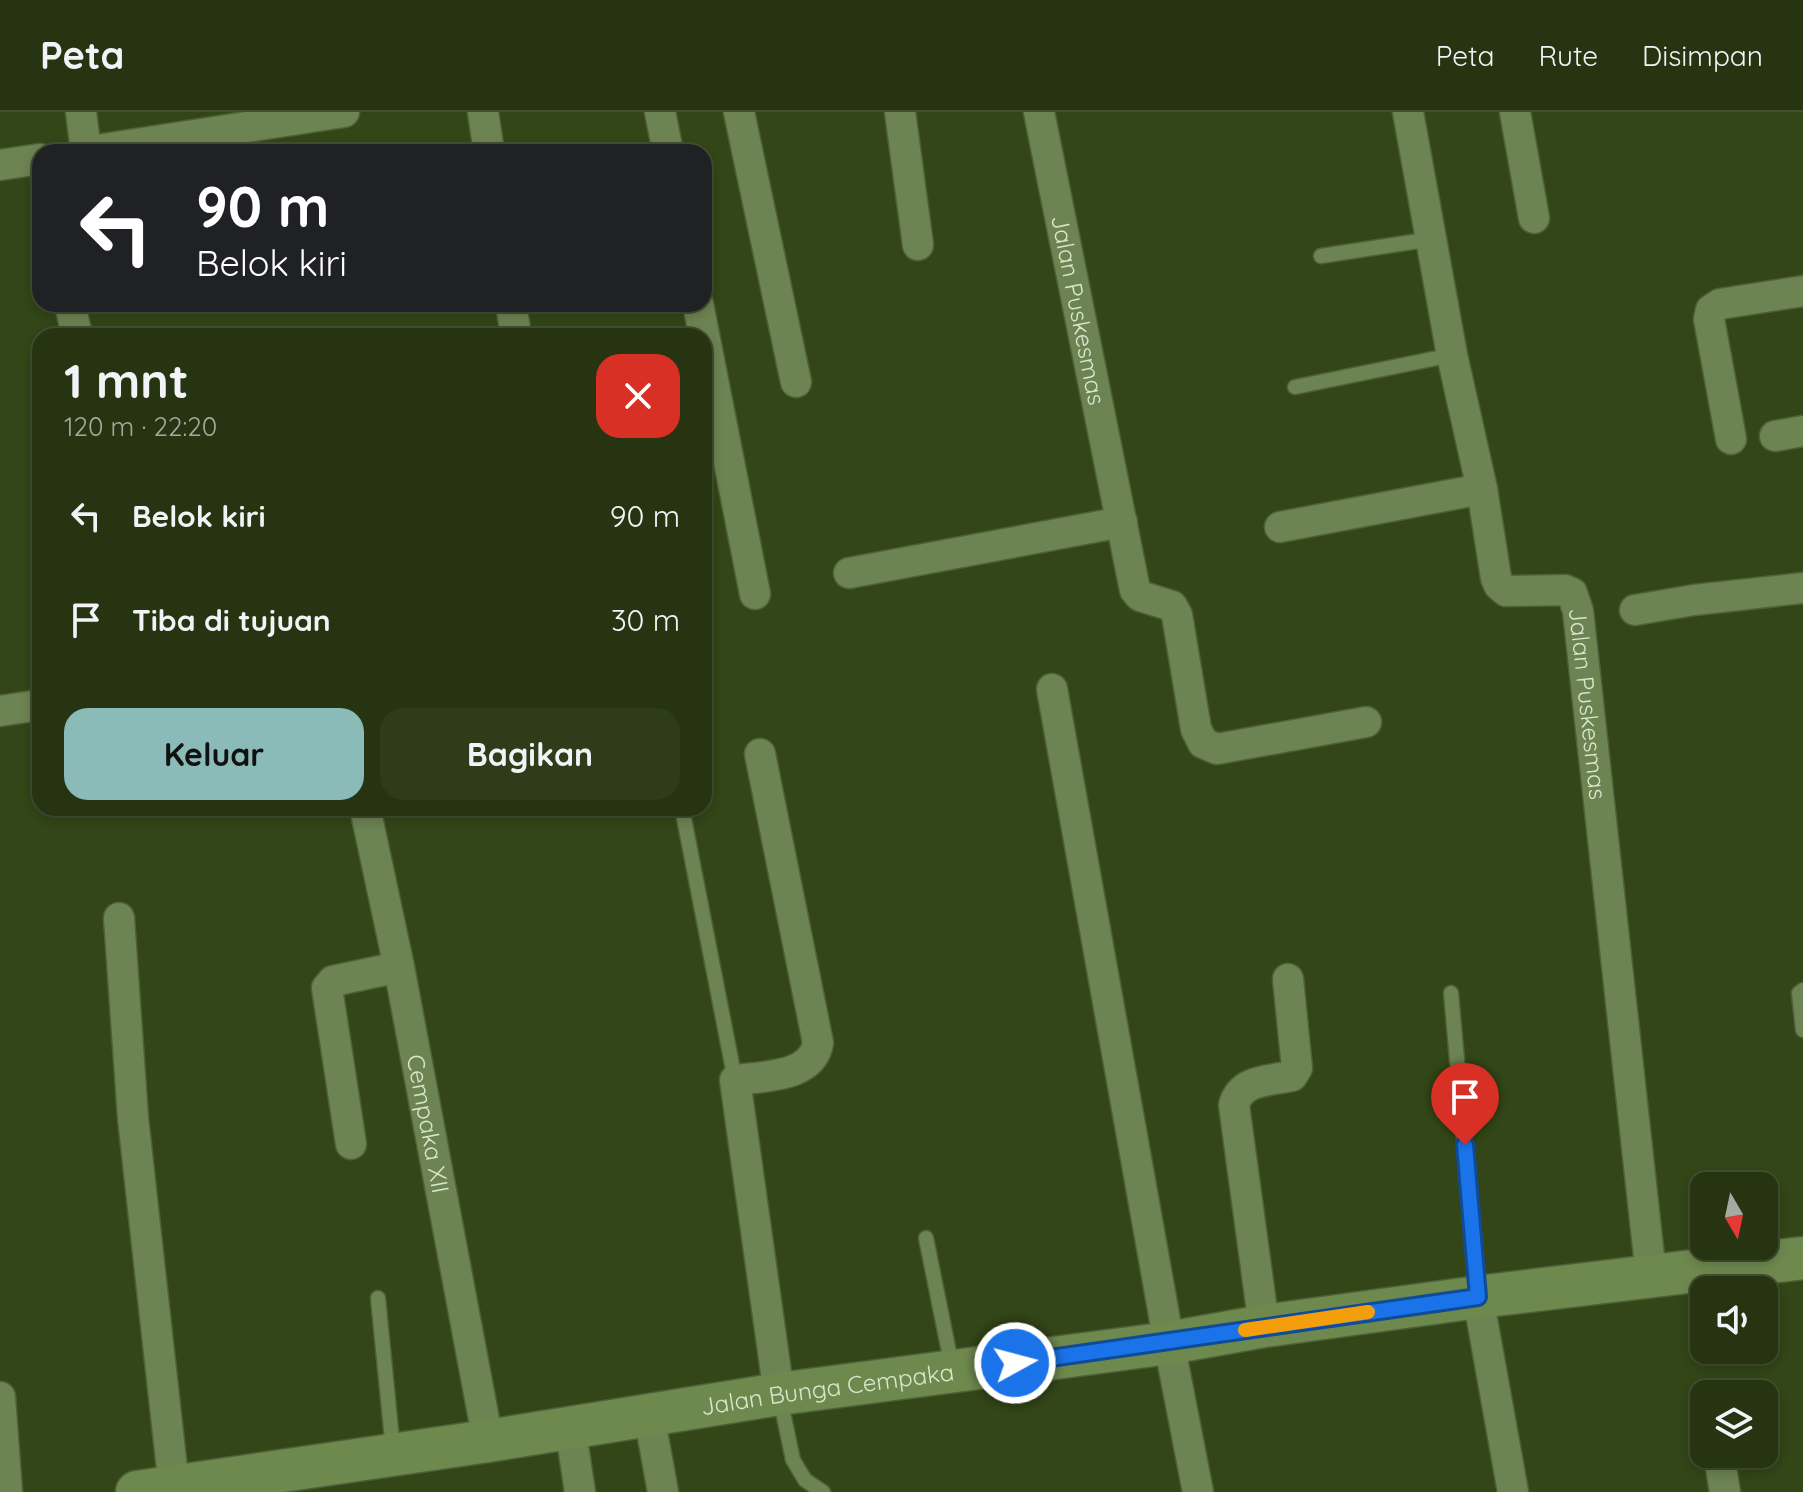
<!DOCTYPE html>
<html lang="id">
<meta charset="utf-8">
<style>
:root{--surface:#263411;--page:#2e3c1a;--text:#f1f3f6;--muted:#a4aa9f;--line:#424f31;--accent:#8bbbb9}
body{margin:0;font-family:Quicksand,sans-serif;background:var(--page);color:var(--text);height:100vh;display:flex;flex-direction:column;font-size:30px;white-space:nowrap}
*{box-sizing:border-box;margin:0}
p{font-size:26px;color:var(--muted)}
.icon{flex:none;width:44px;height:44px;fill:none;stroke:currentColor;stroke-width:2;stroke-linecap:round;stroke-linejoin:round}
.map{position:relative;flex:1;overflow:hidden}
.details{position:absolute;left:32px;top:216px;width:680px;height:488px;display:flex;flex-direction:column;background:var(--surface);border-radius:24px;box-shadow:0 4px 12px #0003,0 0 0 2px var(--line)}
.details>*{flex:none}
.hud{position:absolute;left:32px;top:32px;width:680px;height:168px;border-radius:24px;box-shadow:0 4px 12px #0003,0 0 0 2px var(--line);background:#202124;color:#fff;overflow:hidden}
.needle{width:52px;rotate:171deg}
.fabs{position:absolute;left:1690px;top:1060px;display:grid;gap:16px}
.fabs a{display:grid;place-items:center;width:88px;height:88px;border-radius:16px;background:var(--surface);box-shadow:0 4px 12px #0003,0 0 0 2px var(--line);font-size:40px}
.pin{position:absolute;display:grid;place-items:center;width:68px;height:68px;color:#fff;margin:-82px -34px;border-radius:50% 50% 50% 0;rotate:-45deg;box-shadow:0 0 8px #0007}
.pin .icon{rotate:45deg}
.me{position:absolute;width:88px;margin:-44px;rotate:83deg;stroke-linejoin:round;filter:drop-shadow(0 0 6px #0008)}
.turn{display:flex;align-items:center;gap:28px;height:168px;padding:0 32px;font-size:36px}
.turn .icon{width:104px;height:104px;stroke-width:2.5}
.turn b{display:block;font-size:56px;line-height:68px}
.round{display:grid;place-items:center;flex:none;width:84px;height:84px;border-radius:24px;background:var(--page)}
.headline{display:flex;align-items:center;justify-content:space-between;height:136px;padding:0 32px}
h1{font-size:48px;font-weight:700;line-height:60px}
.cta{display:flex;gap:16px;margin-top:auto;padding:16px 32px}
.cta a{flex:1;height:92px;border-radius:24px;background:var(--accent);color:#111;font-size:32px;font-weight:700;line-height:92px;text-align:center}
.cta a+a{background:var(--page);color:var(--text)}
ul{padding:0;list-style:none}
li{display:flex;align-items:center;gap:24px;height:104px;padding:0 32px}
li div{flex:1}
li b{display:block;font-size:30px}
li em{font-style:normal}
header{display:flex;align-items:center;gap:48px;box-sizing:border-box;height:112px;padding:0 40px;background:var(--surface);border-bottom:2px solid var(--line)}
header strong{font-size:38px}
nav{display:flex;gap:44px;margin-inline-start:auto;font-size:28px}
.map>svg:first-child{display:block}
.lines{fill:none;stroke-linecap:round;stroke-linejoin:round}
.lane-casing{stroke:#4e6039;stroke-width:17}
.street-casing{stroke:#4e6039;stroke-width:33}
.secondary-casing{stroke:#4e6039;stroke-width:45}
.lane{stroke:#6c8352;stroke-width:14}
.street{stroke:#6c8352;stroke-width:30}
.secondary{stroke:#6e894e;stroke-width:42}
.route-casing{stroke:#114b97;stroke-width:20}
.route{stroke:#1a73e8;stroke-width:14}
.slow{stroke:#f59e0b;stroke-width:14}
.labels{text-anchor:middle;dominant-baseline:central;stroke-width:8;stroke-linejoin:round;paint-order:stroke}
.street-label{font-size:24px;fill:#d8e6cb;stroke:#283b0b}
</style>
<header>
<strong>Peta</strong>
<nav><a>Peta</a><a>Rute</a><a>Disimpan</a></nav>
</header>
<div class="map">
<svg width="1803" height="1380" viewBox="0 0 1803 1380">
<rect width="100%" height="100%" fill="#324617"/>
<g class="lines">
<!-- lane casing -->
<g class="lane-casing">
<path id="lane" d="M 1321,144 L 1432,127
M 1295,275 L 1452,243
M 682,696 L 735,968
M 1803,878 L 1799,881 L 1803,918
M 1451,881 L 1478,1183
M 926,1126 L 952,1255
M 378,1186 L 393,1338
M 780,1286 L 793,1348 L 805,1368 L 823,1380"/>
</g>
<!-- street casing -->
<g class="street-casing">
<g id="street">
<path d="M 81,0 L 86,40"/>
<path d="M 483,0 L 489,40"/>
<path d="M 660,0 L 668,40"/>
<path d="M 739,0 L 796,270"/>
<path d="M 900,0 L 918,133"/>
<path id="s1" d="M 1039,0 L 1135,478 L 1140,484 L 1172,494 L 1177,503 L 1196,617 L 1203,631 L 1217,637 L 1366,610"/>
<path id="s2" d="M 1408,0 L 1452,243 L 1482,377 L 1496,466 L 1499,473 L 1506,479 L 1565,478 L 1572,481 L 1578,499 L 1651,1163"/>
<path d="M 1515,0 L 1534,106"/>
<path d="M 84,40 L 344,0"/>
<path d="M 0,53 L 40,47"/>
<path d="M 70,192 L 77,224"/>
<path d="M 511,192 L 516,224"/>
<path d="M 698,192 L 755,482"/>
<path d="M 1775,324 L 1803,319"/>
<path d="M 1731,327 L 1709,207 L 1711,198 L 1720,192 L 1803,179"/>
<path d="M 1280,415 L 1482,377"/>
<path d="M 849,461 L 1122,410"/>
<path d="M 1635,498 L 1694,488 L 1803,476"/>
<path d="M 1052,577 L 1169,1231 L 1198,1380"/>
<path d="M 0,599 L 40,593"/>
<path d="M 760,642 L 818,931 C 812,966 763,964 735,968 L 779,1282"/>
<path id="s3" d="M 365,696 L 399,855 L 488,1329"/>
<path d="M 119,806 L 133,1006 L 174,1375"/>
<path d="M 351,1032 L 327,876 L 333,869 L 399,855"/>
<path d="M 1478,1185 L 1513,1380"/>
<path d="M 1264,1214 L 1234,993 C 1241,967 1269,969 1292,964 L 1297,956 L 1288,867"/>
<path d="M 0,1285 L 7,1380"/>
<path d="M 649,1303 L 663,1380"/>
<path d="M 570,1314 L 580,1380"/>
<path d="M 1719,1344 L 1725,1380"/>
</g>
</g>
<!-- secondary casing -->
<g class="secondary-casing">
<g id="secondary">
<path id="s4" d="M 137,1380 L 488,1329 L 779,1282 L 1169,1231 L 1264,1214 L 1478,1185 L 1803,1146"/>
</g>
</g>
<!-- lane -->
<use href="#lane" class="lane"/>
<!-- street -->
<use href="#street" class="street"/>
<!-- secondary -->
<use href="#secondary" class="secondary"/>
</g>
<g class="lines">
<!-- route casing -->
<g class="route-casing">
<path id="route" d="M 1015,1251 L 1478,1185 L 1465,1033"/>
</g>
<!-- route -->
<use href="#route" class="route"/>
<!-- slow -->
<path class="slow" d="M 1245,1218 L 1368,1200"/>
</g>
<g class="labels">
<!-- street labels -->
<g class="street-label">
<text stroke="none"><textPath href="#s1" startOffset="202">Jalan Puskesmas</textPath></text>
<text stroke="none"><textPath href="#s2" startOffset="670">Jalan Puskesmas</textPath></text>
<text stroke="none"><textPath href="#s3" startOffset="322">Cempaka XII</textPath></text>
<text stroke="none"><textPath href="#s4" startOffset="698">Jalan Bunga Cempaka</textPath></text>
</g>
</g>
</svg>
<div class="fabs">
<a><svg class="needle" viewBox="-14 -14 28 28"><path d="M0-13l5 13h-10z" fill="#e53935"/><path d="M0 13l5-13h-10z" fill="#a4aa9f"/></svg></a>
<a><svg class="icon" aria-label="sound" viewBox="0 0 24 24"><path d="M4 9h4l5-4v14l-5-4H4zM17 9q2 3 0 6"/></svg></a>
<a><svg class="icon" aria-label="layers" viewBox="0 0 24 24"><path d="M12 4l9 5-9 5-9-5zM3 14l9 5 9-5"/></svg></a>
</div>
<div class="pin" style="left:1465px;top:1033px;background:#d93025"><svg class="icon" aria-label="arrive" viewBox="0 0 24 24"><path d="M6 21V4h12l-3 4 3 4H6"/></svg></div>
<svg class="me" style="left:1015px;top:1251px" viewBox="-20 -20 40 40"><circle r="17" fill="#1a73e8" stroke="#fff" stroke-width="3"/><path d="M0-11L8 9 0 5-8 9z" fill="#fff"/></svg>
<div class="hud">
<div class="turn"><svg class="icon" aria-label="left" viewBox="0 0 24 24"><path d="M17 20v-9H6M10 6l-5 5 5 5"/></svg><div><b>90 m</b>Belok kiri</div></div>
</div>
<section class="details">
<div class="headline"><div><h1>1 mnt</h1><p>120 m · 22:20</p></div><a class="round" style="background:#d93025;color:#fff"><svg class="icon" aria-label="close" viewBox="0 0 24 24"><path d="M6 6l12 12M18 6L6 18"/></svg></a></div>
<ul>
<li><svg class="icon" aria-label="left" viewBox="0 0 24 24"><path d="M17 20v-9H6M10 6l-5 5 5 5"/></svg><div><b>Belok kiri</b></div><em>90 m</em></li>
<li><svg class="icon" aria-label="arrive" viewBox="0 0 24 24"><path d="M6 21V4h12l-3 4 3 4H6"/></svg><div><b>Tiba di tujuan</b></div><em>30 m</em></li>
</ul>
<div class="cta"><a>Keluar</a><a>Bagikan</a></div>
</section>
</div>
